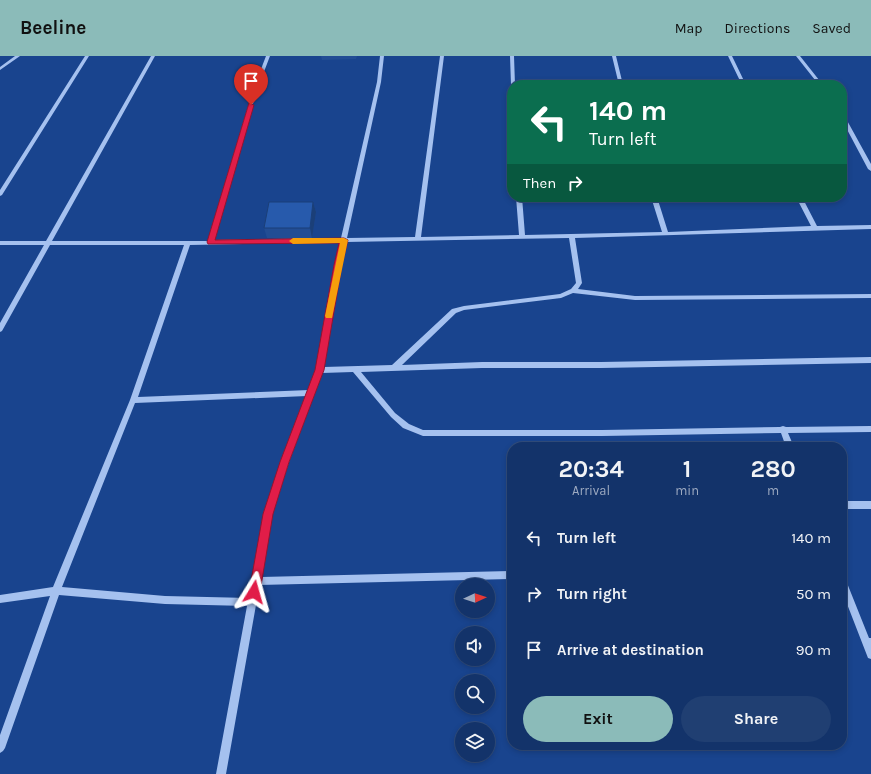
<!DOCTYPE html>
<style>
:root{--surface:#13336a;--page:#203f72;--text:#f1f3f6;--muted:#9daac1;--line:#324e7e;--accent:#8bbbb9}
body{margin:0;font-family:Karla,sans-serif;background:var(--page);color:var(--text);height:100vh;display:flex;flex-direction:column;font-size:15px;white-space:nowrap}
*{box-sizing:border-box;margin:0}
p{font-size:13px;color:var(--muted)}
.icon{flex:none;width:22px;height:22px;fill:none;stroke:currentColor;stroke-width:2;stroke-linecap:round;stroke-linejoin:round}
.map{position:relative;flex:1;overflow:hidden}
.sheet{position:absolute;left:507px;top:386px;width:340px;height:308px;display:flex;flex-direction:column;background:var(--surface);border-radius:16px;box-shadow:0 2px 6px #0003,0 0 0 1px var(--line)}
.sheet>*{flex:none}
.banner{position:absolute;left:507px;top:24px;width:340px;height:122px;border-radius:16px;box-shadow:0 2px 6px #0003,0 0 0 1px var(--line);background:#0b6e4f;color:#fff;overflow:hidden}
.needle{width:26px;rotate:87deg}
.buttons{position:absolute;left:455px;top:522px;display:grid;gap:8px}
.buttons a{display:grid;place-items:center;width:40px;height:40px;border-radius:50%;background:var(--surface);box-shadow:0 2px 6px #0003,0 0 0 1px var(--line);font-size:20px}
.pin{position:absolute;display:grid;place-items:center;width:34px;height:34px;color:#fff;margin:-41px -17px;border-radius:50% 50% 50% 0;rotate:-45deg;box-shadow:0 0 4px #0007}
.pin .icon{rotate:45deg}
.me{position:absolute;width:44px;margin:-22px;rotate:8deg;stroke-linejoin:round;filter:drop-shadow(0 0 3px #0008)}
.turn{display:flex;align-items:center;gap:14px;height:84px;padding:0 16px;font-size:18px}
.turn .icon{width:52px;height:52px;stroke-width:2.5}
.turn b{display:block;font-size:28px;line-height:34px}
.then{display:flex;align-items:center;height:38px;padding:0 16px;background:#0003;gap:8px;font-size:15px}
.eta{display:flex;justify-content:space-evenly;align-items:center;height:68px;text-align:center}
.eta b{font-size:24px;font-weight:700;line-height:28px}
.cta{display:flex;gap:8px;margin-top:auto;padding:8px 16px}
.cta a{flex:1;height:46px;border-radius:24px;background:var(--accent);color:#111;font-size:16px;font-weight:700;line-height:46px;text-align:center}
.cta a+a{background:var(--page);color:var(--text)}
ul{padding:0;list-style:none}
li{display:flex;align-items:center;gap:12px;height:56px;padding:0 16px}
li div{flex:1}
li b{display:block;font-size:15px}
li em{font-style:normal}
header{display:flex;align-items:center;gap:24px;box-sizing:border-box;height:56px;padding:0 20px;background:var(--accent);color:#111}
header strong{font-size:19px}
nav{display:flex;gap:22px;margin-inline-start:auto;font-size:14px}
.map>svg:first-child{display:block}
.lines{fill:none;stroke-linecap:round;stroke-linejoin:round}
.minor{fill:#a5c1ef;fill-rule:evenodd}
.wall{fill:#224d94}
.shaded-wall{fill:#1b3f78}
.building{fill:#275aac;stroke:#1b3f78}
.route{fill:#e11d48;stroke:#92132f}
.slow{fill:#f59e0b}
</style>
<header>
<strong>Beeline</strong>
<nav><a>Map</a><a>Directions</a><a>Saved</a></nav>
</header>
<div class="map">
<svg width="871" height="718" viewBox="0 0 871 718">
<rect width="100%" height="100%" fill="#19448e"/>
<g class="lines">
<!-- minor -->
<path class="minor" d="M 15,0 L 20,0 L 0,14 L 0,11 Z
M 85,0 L 89,0 L 2,139 L 0,140 L 0,134 Z
M 151,0 L 155,0 L 52,185 L 208,185 L 253,34 L 266,0 L 270,0 L 257,34 L 213,184 L 341,182 L 377,26 L 380,0 L 384,0 L 381,26 L 347,182 L 415,181 L 440,0 L 444,0 L 421,181 L 519,179 L 516,141 L 522,141 L 525,179 L 662,176 L 651,141 L 657,141 L 668,176 L 811,170 L 796,141 L 802,141 L 817,170 L 871,169 L 871,173 L 575,182 L 582,227 L 578,233 L 635,240 L 871,238 L 871,242 L 635,244 L 573,237 L 561,242 L 464,254 L 456,257 L 402,309 L 482,306 L 601,306 L 871,301 L 871,307 L 601,312 L 482,312 L 361,316 L 395,357 L 409,368 L 423,374 L 602,374 L 780,371 L 783,370 L 786,371 L 871,370 L 871,376 L 788,377 L 794,391 L 786,391 L 781,377 L 602,380 L 423,380 L 403,372 L 391,361 L 353,316 L 322,317 L 289,406 L 272,458 L 261,521 L 512,515 L 512,523 L 259,529 L 257,546 L 256,549 L 226,718 L 216,718 L 247,550 L 165,548 L 59,539 L 5,692 L 3,695 L 0,697 L 0,679 L 50,540 L 0,547 L 0,539 L 53,531 L 130,344 L 184,189 L 50,189 L 2,275 L 0,276 L 0,267 L 44,189 L 0,189 L 0,185 L 46,185 ZM 569,182 L 576,227 L 571,233 L 560,238 L 464,250 L 452,253 L 392,309 L 324,311 L 341,209 L 346,186 ZM 340,186 L 335,209 L 317,314 L 309,334 L 138,341 L 190,189 ZM 307,340 L 281,406 L 264,458 L 249,542 L 165,540 L 62,531 L 135,347 Z
M 510,0 L 514,0 L 515,29 L 512,29 L 512,30 L 511,29 Z
M 612,0 L 616,0 L 623,29 L 619,29 Z
M 728,0 L 732,0 L 746,29 L 742,29 Z
M 796,0 L 800,0 L 823,29 L 819,29 Z
M 842,57 L 844,59 L 871,108 L 871,115 L 868,113 L 842,64 Z
M 842,445 L 871,445 L 871,453 L 842,453 Z
M 842,521 L 845,522 L 869,582 L 871,582 L 871,603 L 868,602 L 842,535 Z"/>
</g>
<!-- wall -->
<path class="wall" d="M 321,0 L 357,0 L 356,3 L 322,4 Z
M 313,146 L 316,156 L 312,182 L 267,182 L 264,172 Z"/>
<!-- shaded-wall -->
<path class="shaded-wall" d="M 313,146 L 316,156 L 312,182 L 310,172 Z"/>
<!-- building -->
<path class="building" d="M 269,146 L 313,146 L 310,172 L 264,172 Z"/>
<!-- route -->
<path class="route" d="M 249,47 L 254,49 L 215,184 L 344,182 L 348,184 L 342,209 L 324,314 L 289,406 L 273,458 L 260,536 L 258,539 L 254,541 L 251,539 L 249,536 L 263,458 L 280,406 L 315,314 L 334,209 L 339,187 L 208,188 L 207,186 Z"/>
<!-- slow -->
<path class="slow" d="M 293,182 L 344,182 L 348,184 L 332,262 L 326,262 L 325,260 L 340,187 L 293,188 L 289,185 Z"/>
</svg>
<div class="buttons">
<a><svg class="needle" viewBox="-14 -14 28 28"><path d="M0-13l5 13h-10z" fill="#e53935"/><path d="M0 13l5-13h-10z" fill="#9daac1"/></svg></a>
<a><svg class="icon" aria-label="sound" viewBox="0 0 24 24"><path d="M4 9h4l5-4v14l-5-4H4zM17 9q2 3 0 6"/></svg></a>
<a><svg class="icon" aria-label="search" viewBox="0 0 24 24"><circle cx="10" cy="10" r="6"/><path d="M15 15l6 6"/></svg></a>
<a><svg class="icon" aria-label="layers" viewBox="0 0 24 24"><path d="M12 4l9 5-9 5-9-5zM3 14l9 5 9-5"/></svg></a>
</div>
<div class="pin" style="left:251px;top:49px;background:#d93025"><svg class="icon" aria-label="arrive" viewBox="0 0 24 24"><path d="M6 21V4h12l-3 4 3 4H6"/></svg></div>
<svg class="me" style="left:254px;top:536px" viewBox="-20 -20 40 40"><path d="M0-17L14 15 0 8-14 15z" fill="#e11d48" stroke="#fff" stroke-width="4"/></svg>
<div class="banner">
<div class="turn"><svg class="icon" aria-label="left" viewBox="0 0 24 24"><path d="M17 20v-9H6M10 6l-5 5 5 5"/></svg><div><b>140 m</b>Turn left</div></div>
<div class="then">Then<svg class="icon" aria-label="right" viewBox="0 0 24 24"><path d="M7 20v-9h11M14 6l5 5-5 5"/></svg></div>
</div>
<section class="sheet">
<div class="eta">
<div><b>20:34</b><p>Arrival</p></div>
<div><b>1</b><p>min</p></div>
<div><b>280</b><p>m</p></div>
</div>
<ul>
<li><svg class="icon" aria-label="left" viewBox="0 0 24 24"><path d="M17 20v-9H6M10 6l-5 5 5 5"/></svg><div><b>Turn left</b></div><em>140 m</em></li>
<li><svg class="icon" aria-label="right" viewBox="0 0 24 24"><path d="M7 20v-9h11M14 6l5 5-5 5"/></svg><div><b>Turn right</b></div><em>50 m</em></li>
<li><svg class="icon" aria-label="arrive" viewBox="0 0 24 24"><path d="M6 21V4h12l-3 4 3 4H6"/></svg><div><b>Arrive at destination</b></div><em>90 m</em></li>
</ul>
<div class="cta"><a>Exit</a><a>Share</a></div>
</section>
</div>
